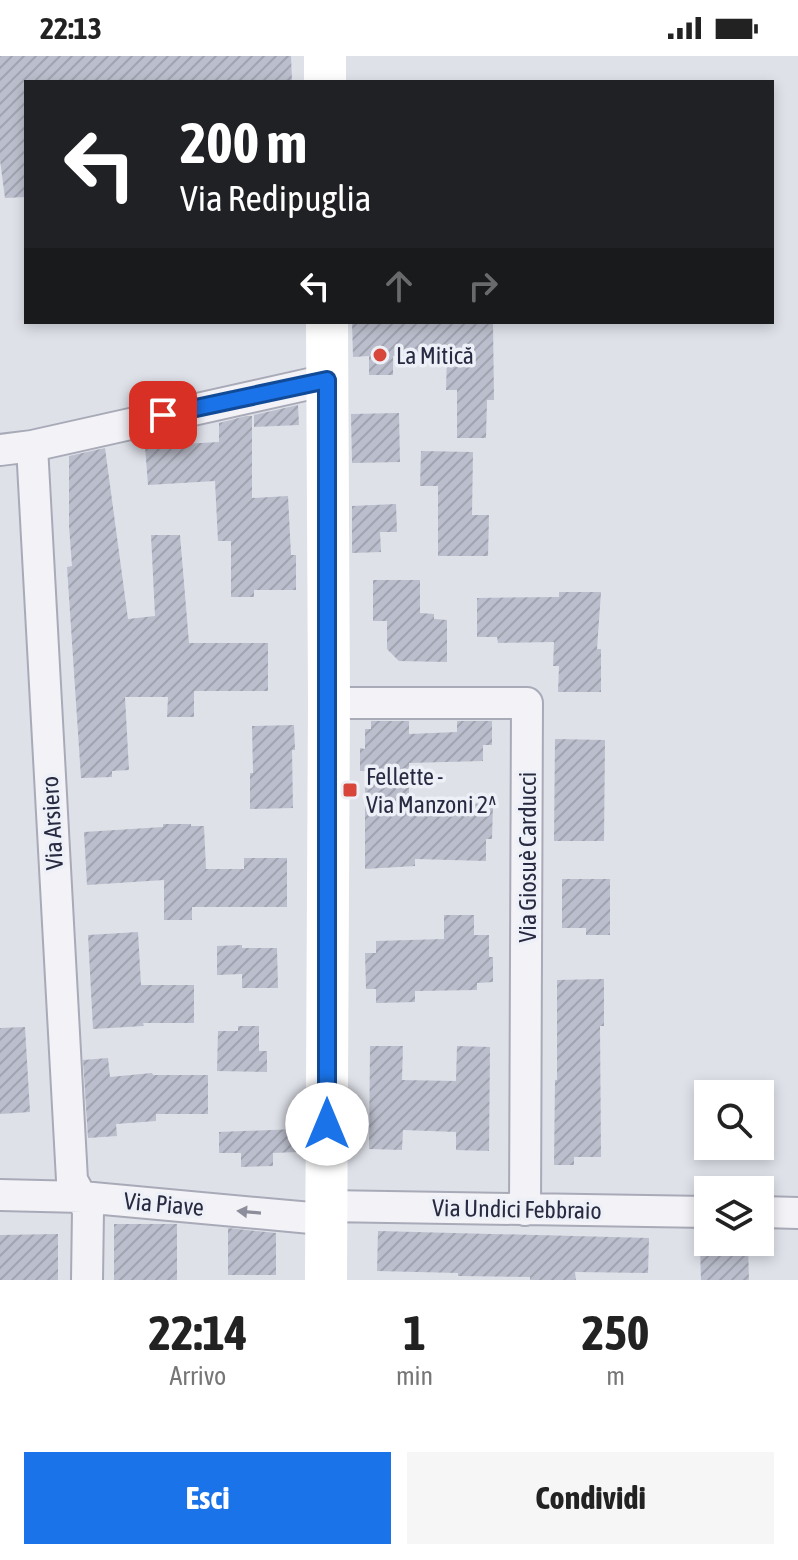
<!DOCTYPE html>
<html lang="it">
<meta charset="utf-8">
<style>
:root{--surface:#fff;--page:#f6f6f6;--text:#222;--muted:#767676;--accent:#1a73e8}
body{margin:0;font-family:"Asap Condensed",sans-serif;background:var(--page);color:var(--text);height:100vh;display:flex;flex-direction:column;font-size:30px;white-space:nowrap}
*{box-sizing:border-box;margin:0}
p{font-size:26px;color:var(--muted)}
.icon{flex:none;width:44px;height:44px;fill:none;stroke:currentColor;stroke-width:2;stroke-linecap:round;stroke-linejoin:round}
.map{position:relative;height:1224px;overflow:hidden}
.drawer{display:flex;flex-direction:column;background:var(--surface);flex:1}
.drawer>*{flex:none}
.hud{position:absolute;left:24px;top:24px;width:750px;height:244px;border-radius:0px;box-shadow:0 4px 12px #0003;background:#202124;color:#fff;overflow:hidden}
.fabs{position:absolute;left:694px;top:1024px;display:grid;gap:16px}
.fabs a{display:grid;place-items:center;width:80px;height:80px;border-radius:0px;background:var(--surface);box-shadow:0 4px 12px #0003;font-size:40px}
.pin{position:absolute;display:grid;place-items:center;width:68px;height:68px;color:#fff;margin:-34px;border-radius:16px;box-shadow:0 4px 12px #0006}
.me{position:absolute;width:88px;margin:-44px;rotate:0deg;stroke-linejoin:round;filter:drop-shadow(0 0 6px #0008)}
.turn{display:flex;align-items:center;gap:28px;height:168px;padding:0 24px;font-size:36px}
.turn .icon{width:104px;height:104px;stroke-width:2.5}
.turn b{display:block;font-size:56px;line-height:68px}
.lanes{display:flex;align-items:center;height:76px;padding:0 24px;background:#0003;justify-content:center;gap:40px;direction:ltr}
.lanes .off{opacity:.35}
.eta{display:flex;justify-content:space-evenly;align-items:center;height:136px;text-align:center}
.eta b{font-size:48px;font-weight:700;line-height:56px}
.button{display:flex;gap:16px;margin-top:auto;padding:16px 24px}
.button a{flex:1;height:92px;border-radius:0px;background:var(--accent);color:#fff;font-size:32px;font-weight:700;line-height:92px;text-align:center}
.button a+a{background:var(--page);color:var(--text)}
.status{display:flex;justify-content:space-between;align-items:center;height:56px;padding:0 40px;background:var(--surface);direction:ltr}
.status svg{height:22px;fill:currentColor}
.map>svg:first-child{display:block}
.building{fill:url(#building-hatch)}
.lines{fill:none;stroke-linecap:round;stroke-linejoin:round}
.minor-casing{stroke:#a8aab7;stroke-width:34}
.minor{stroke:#f2f2f7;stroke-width:30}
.secondary{stroke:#fff;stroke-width:42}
.oneway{fill:#8c8e9c}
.route-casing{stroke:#114b97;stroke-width:20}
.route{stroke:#1a73e8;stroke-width:14}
.poi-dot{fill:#d7453b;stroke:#eef0f7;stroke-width:3}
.labels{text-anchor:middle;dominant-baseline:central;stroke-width:7;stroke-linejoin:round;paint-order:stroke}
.poi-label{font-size:24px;fill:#272a41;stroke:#eef0f7;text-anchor:start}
.street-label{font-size:24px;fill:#272a41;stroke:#eef0f7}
</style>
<div class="status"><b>22:13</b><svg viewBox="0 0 49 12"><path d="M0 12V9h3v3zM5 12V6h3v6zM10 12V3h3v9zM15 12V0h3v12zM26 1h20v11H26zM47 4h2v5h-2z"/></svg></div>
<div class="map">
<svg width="798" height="1224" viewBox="0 0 798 1224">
<defs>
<pattern id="building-hatch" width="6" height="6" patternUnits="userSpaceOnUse" patternTransform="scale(2)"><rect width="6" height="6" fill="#bbbecc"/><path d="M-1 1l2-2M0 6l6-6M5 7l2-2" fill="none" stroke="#a1a3b0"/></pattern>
</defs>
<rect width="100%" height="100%" fill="#dfe1e9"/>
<!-- building -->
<path class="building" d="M 0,0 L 291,0 L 292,26 L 26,26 L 26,141 L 5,142 L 0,104 Z
M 352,266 L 493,266 L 494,344 L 487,344 L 486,382 L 457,382 L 457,334 L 446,334 L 447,299 L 393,300 L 393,319 L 369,319 L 369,300 L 353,301 Z
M 298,349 L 299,369 L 254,371 L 254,359 Z
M 399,357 L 400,406 L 352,407 L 351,358 Z
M 246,360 L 252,360 L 252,442 L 288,440 L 291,499 L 296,499 L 296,534 L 254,534 L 254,541 L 231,541 L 231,485 L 218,485 L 215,425 L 148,429 L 145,390 L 219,386 L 219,367 Z
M 105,392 L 128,563 L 155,560 L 151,479 L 180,479 L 189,587 L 268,587 L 268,635 L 194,635 L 194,661 L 167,661 L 168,641 L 125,641 L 129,714 L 112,715 L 112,721 L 81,722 L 67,511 L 72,510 L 69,470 L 69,400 Z
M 421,395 L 473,396 L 472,459 L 489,459 L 488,500 L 438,500 L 438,430 L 420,430 Z
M 396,448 L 397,476 L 380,476 L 381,496 L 352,497 L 352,450 Z
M 373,524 L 420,524 L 420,557 L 434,558 L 434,563 L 447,564 L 447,606 L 399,605 L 387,593 L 387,565 L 373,565 Z
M 559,536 L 601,536 L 597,593 L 601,593 L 601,636 L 558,636 L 559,610 L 553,610 L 554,586 L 498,587 L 497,581 L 477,581 L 477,542 L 559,541 Z
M 371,665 L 409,665 L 409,678 L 457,676 L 457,665 L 492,665 L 492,689 L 483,689 L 483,705 L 409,707 L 409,746 L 493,748 L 492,783 L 486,783 L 486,805 L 415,803 L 415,810 L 365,813 L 365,715 L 360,715 L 360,692 L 365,693 L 365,673 L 371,673 Z
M 294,669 L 295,694 L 292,694 L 293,752 L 250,753 L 250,717 L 253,717 L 252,670 Z
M 555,683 L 605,684 L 604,785 L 554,785 Z
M 163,768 L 191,768 L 191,770 L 204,770 L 206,813 L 244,813 L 244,802 L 287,802 L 287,851 L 192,851 L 192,864 L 164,864 L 164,824 L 87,829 L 84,776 L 163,771 Z
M 562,823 L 610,823 L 610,879 L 586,879 L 586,872 L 562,872 Z
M 444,859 L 474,859 L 474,879 L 489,879 L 489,901 L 493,901 L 493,926 L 477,927 L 477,934 L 415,935 L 415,946 L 376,947 L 376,933 L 366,933 L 365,897 L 376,897 L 376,885 L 444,883 Z
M 138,876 L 141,929 L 194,929 L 194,967 L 143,967 L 144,970 L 93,973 L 88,879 Z
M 242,889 L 242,892 L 277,892 L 278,932 L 242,932 L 242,918 L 217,919 L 217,890 Z
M 604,923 L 604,970 L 600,970 L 601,1101 L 574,1101 L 574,1109 L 554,1109 L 555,1024 L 557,1024 L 557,924 Z
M 238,970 L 259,970 L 259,995 L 267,995 L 267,1016 L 217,1015 L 218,975 L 238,975 Z
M 25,971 L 30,1056 L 0,1058 L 0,972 Z
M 370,990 L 403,990 L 402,1024 L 456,1025 L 457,990 L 490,991 L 489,1095 L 456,1094 L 456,1076 L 403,1074 L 402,1094 L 369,1093 Z
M 108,1002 L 110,1021 L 152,1017 L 153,1019 L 208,1019 L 208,1058 L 156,1058 L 156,1065 L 116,1068 L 117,1080 L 88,1082 L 83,1004 Z
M 296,1073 L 297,1096 L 273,1097 L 273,1110 L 241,1111 L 241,1097 L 219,1097 L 219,1076 Z
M 114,1168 L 177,1168 L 177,1224 L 114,1224 Z
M 228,1172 L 276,1177 L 276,1219 L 228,1219 Z
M 378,1175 L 649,1182 L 648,1217 L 575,1216 L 576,1224 L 530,1224 L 530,1221 L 458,1220 L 458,1217 L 377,1215 Z
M 58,1178 L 58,1224 L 0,1224 L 0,1179 Z
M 748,1190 L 749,1224 L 701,1224 L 700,1191 Z"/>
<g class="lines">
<!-- minor casing -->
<g class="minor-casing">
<path id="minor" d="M 32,390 L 72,1124 L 88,1154 L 87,1224
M 0,394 L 32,390 L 327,324
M 329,647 L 527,647 L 525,1154
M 0,1139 L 82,1141 L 311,1162 L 327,1162
M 327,1150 L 708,1156
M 760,1156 L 798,1157"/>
</g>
<!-- minor -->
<use href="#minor" class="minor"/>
<!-- secondary -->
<path class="secondary" d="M 325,0 L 325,26
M 326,1224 L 329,647 L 327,266"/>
</g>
<!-- one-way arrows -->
<defs><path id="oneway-solid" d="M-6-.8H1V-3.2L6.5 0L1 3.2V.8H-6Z" transform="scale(2)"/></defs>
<use class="oneway" href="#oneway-solid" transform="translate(249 1156) rotate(-175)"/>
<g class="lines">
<!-- route casing -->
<g class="route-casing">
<path id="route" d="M 163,359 L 327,324 L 327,1068"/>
</g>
<!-- route -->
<use href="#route" class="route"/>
</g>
<!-- markers -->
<g class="poi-dot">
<circle cx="380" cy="299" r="8"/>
<rect x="342" y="726" width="16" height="16" rx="4"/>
</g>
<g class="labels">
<!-- poi labels -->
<g class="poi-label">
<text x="396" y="299">La Mitică</text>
<text x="366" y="720">Fellette -<tspan x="366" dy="28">Via Manzoni 2^</tspan></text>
</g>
<!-- street labels -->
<g class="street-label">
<text transform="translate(52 767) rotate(-93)">Via Arsiero</text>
<text transform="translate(527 801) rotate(-90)">Via Giosuè Carducci</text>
<text transform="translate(164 1148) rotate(5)">Via Piave</text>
<text transform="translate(517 1153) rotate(1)">Via Undici Febbraio</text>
</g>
</g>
</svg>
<div class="fabs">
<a><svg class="icon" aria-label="search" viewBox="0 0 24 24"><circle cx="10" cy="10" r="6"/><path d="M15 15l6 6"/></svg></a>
<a><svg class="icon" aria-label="layers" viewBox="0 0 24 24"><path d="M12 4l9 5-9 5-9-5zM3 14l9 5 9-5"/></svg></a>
</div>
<div class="pin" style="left:163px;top:359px;background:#d93025"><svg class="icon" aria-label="arrive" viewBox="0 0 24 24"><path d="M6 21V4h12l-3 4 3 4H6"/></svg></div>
<svg class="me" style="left:327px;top:1068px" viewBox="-20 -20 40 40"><circle r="19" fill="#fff"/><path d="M0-13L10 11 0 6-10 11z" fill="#1a73e8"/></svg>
<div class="hud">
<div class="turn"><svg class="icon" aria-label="left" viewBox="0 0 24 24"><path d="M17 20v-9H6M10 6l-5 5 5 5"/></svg><div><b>200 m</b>Via Redipuglia</div></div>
<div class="lanes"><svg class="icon" aria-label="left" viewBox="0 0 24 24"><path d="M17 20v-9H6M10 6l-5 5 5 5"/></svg><svg class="icon off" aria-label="ahead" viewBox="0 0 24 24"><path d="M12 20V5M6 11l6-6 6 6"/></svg><svg class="icon off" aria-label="right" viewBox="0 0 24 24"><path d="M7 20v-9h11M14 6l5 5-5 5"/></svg></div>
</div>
</div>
<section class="drawer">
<div class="eta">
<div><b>22:14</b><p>Arrivo</p></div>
<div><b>1</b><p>min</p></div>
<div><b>250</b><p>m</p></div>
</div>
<div class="button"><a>Esci</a><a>Condividi</a></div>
</section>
